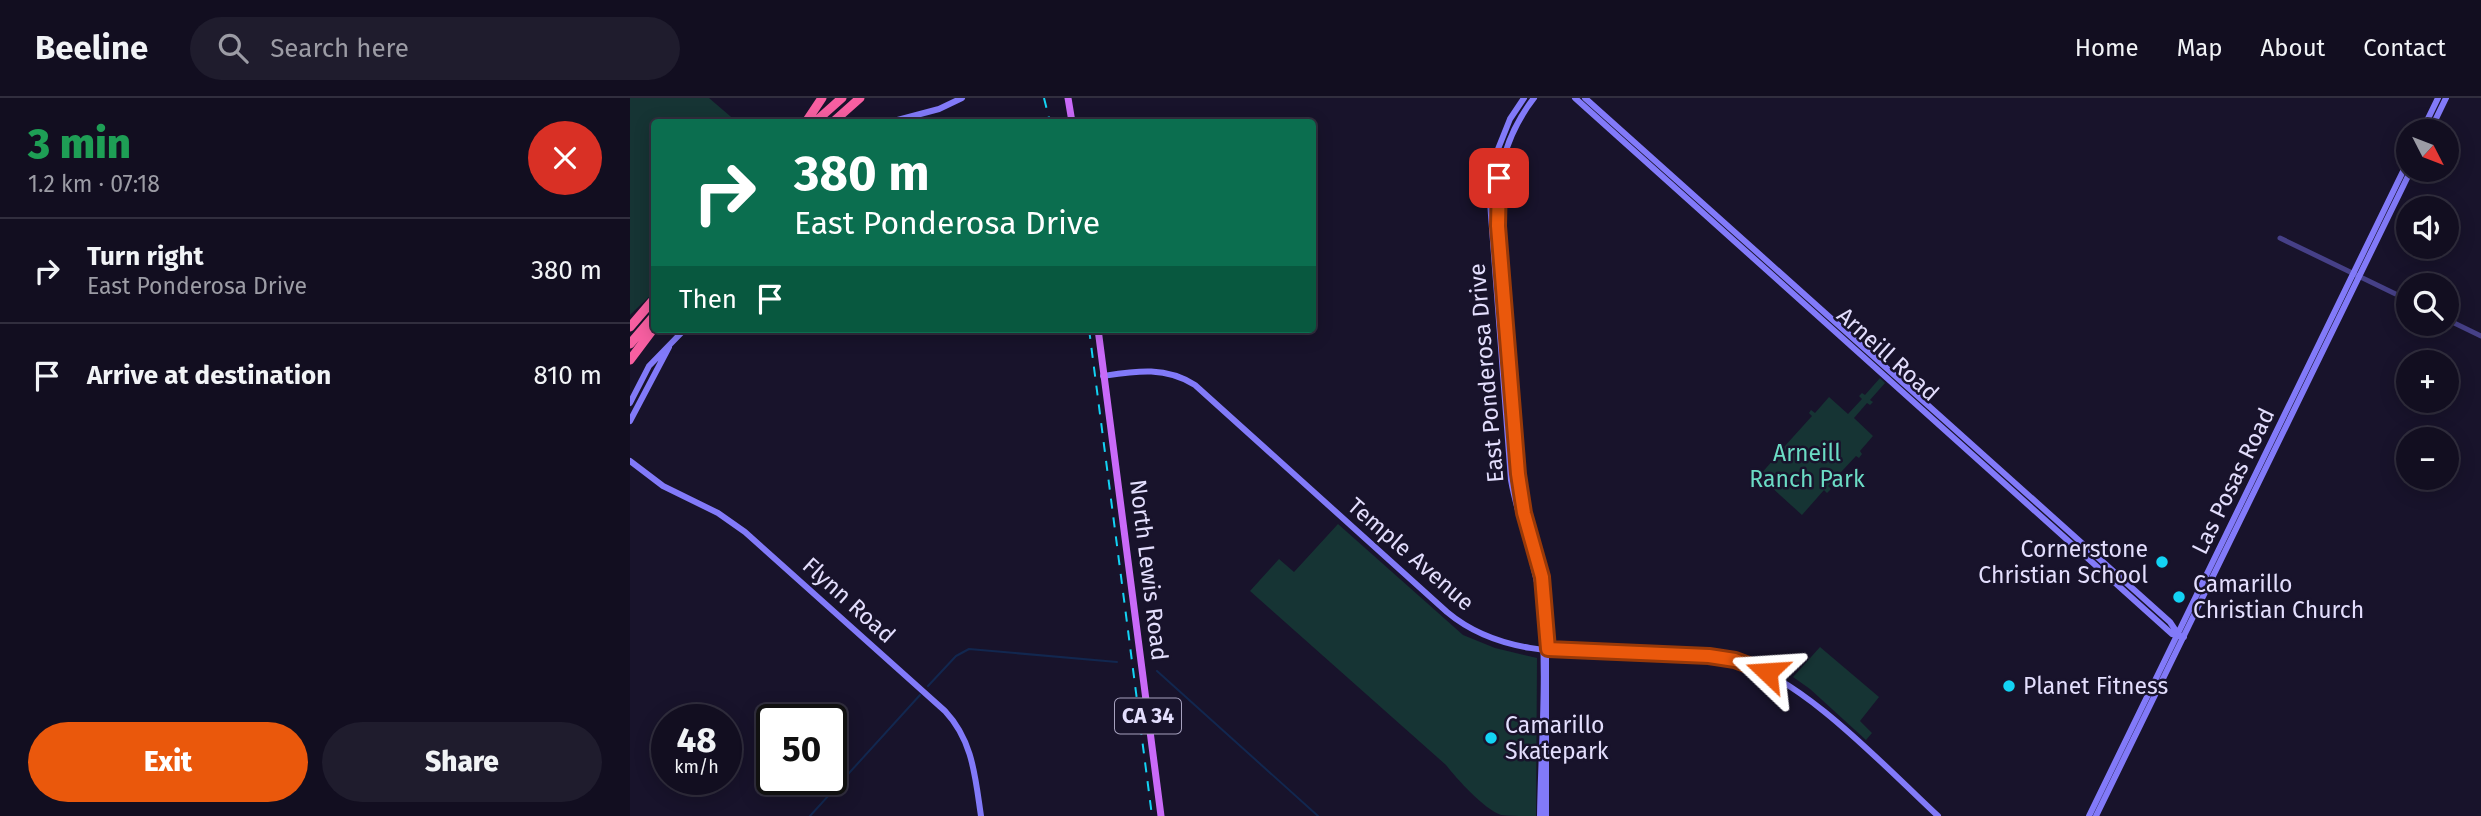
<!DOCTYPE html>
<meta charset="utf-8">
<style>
:root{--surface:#120e20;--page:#1f1c2d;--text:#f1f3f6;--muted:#9c9ca5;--line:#312e3e;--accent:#ea580c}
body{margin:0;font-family:"Fira Sans",sans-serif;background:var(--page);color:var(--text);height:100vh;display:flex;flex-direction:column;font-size:26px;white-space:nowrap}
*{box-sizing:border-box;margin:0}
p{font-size:23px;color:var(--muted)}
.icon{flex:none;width:38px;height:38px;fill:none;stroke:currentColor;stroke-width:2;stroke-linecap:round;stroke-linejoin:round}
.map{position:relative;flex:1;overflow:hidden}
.sheet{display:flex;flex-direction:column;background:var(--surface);width:630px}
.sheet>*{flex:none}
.banner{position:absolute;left:21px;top:21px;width:665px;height:214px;border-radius:7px;box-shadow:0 4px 18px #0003,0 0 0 2px var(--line);background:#0b6e4f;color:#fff;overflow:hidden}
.needle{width:46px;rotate:132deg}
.tools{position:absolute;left:1766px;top:21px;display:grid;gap:14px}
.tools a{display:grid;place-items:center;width:63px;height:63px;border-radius:50%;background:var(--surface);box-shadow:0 4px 18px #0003,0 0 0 2px var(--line);font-size:35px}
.speed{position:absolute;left:21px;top:606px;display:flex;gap:14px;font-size:35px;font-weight:700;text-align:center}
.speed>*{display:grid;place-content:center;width:91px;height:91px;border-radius:50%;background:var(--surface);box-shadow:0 4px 18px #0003,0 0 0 2px var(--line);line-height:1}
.speed small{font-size:18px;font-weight:400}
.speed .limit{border:4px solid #111;border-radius:10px;background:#fff;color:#111}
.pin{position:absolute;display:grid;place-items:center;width:60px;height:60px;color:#fff;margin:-30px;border-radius:14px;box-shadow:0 4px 10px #0006}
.me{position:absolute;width:77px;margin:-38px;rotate:290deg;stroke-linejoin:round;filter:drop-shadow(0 0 5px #0008)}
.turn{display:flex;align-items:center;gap:24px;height:147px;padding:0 28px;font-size:32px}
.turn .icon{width:91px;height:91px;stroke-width:2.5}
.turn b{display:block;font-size:49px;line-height:60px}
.then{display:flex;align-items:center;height:66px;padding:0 28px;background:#0003;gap:14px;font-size:26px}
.round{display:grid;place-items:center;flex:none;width:74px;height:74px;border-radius:37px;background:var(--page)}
.overview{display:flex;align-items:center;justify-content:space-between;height:119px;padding:0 28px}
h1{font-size:42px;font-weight:800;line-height:52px;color:#1e9e55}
.cta{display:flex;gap:14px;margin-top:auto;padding:14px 28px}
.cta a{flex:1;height:80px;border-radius:42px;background:var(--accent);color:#fff;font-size:28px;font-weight:800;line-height:80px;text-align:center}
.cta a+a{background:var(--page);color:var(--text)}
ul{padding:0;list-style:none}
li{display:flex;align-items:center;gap:21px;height:105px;padding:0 28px;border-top:2px solid var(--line)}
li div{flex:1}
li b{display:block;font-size:26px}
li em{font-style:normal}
header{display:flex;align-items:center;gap:42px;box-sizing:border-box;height:98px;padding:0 35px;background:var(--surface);border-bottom:2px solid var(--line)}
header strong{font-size:33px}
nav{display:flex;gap:38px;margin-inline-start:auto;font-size:24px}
.search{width:490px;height:63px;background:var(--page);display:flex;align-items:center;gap:18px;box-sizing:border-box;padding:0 24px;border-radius:38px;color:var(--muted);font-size:26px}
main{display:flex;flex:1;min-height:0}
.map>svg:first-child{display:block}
.green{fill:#163434}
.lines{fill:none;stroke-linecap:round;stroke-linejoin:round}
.stream{stroke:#12274f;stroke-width:2}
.tertiary{stroke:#464087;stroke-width:5}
.secondary{stroke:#827af9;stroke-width:6}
.primary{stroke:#c96af8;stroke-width:7}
.motorway{stroke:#f75fa1;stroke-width:9}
.rail{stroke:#13d3f4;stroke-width:2;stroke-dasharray:10 9;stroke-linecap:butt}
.route-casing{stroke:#983908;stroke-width:18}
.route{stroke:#ea580c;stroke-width:12}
.poi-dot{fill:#13d3f4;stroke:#18132b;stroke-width:2.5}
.labels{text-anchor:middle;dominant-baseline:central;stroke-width:5;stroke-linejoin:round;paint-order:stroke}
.shield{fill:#18132b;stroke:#a6a1be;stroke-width:2}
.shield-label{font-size:21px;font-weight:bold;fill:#e3defd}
.street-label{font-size:23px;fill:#e3defd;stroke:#18132b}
.park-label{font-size:23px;fill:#6bdcc5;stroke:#18132b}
.poi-label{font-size:23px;fill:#e3defd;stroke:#18132b;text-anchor:start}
</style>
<header>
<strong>Beeline</strong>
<div class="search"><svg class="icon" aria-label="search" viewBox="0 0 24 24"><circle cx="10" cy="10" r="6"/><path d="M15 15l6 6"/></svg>Search here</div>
<nav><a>Home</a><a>Map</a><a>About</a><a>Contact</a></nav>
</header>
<main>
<section class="sheet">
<div class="overview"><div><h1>3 min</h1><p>1.2 km · 07:18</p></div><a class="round" style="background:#d93025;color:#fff"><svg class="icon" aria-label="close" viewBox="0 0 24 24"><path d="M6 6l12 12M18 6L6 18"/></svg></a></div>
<ul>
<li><svg class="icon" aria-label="right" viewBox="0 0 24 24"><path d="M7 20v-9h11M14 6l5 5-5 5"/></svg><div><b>Turn right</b><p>East Ponderosa Drive</p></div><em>380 m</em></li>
<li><svg class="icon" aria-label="arrive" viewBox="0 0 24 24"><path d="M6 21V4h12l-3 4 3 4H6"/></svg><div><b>Arrive at destination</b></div><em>810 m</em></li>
</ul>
<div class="cta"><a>Exit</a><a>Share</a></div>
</section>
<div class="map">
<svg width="1851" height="718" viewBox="0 0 1851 718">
<rect width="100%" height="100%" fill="#18132b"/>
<!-- green -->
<path class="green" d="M 0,0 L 79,0 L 107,24 L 24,24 L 24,194 L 0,217 Z
M 1250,280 L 1255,285 L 1240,302 L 1243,304 L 1240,307 L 1237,305 L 1224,320 L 1243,338 L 1230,353 L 1232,356 L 1229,360 L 1226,358 L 1198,388 L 1201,391 L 1197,395 L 1194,392 L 1172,417 L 1129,378 L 1151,353 L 1148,349 L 1151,347 L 1154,349 L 1182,318 L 1179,315 L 1181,312 L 1185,315 L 1199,299 L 1218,316 L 1232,301 L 1229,298 L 1232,295 L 1235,297 Z
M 708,426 L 833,537 L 865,550 L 907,560 L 906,718 C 895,718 881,718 871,717 C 854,711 827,681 816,667 L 620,493 L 649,461 L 664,474 Z
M 1190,549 L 1249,599 L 1230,623 L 1242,635 L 1236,642 L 1180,591 L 1163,579 Z"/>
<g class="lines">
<!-- stream -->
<path class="stream" d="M 527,573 L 688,718
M 298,588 L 326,558 L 339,551 L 487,564
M 180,718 L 290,597"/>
<!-- tertiary -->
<path class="tertiary" d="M 1650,140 L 1778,202
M 1816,221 L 1851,238"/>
<!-- secondary -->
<path class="secondary" d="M 894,0 L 880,21 L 868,51 L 860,104 L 881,382 C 888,422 905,461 910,502 C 918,573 911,647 910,718
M 904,0 C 879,32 867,71 867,112 L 889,391 L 916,503 L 916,718
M 945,0 L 1542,536 L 1554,539
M 955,0 L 1540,524 L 1548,536
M 260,24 L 309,11 L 332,0
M 1792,33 L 1808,0
M 1800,33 L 1816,0
M 473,278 C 506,273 535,268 565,287 L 817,514 C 897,581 1013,538 1107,563 C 1174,581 1256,670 1308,718
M 0,305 L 19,268 L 55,231
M 0,323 L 39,249
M 0,363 L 33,388 L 88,415 L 115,434 L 315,613 C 343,643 345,678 351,718
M 1459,718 L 1778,63
M 1466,718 L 1781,72"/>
<!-- primary -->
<path class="primary" d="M 438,0 L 442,24
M 468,231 L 531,718"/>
<!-- motorway -->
<path class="motorway" d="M 176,24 L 192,0
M 185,24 L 212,0
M 203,24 L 230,0
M 0,229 L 24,201
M 0,246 L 24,218
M 0,262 L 24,230"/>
<!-- rail -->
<path class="rail" d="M 414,0 L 420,24
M 459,231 L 522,718"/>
</g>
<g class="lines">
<!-- route casing -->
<g class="route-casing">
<path id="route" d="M 869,80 L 868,128 L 888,376 L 894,415 L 912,479 L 918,551 L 1079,558 L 1105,562 L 1137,574"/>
</g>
<!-- route -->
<use href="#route" class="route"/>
</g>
<!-- markers -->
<g class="poi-dot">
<circle cx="1532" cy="464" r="7"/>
<circle cx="1549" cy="499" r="7"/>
<circle cx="1379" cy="588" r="7"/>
<circle cx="861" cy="640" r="7"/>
</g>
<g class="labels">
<!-- shield labels -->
<rect class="shield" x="485" y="600.5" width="66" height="35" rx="5"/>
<g class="shield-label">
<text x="518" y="618">CA 34</text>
</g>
<!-- street labels -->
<g class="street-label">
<text transform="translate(1258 256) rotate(42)">Arneill Road</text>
<text transform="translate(856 275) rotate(-95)">East Ponderosa Drive</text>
<text transform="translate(1603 383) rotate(-64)">Las Posas Road</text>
<text transform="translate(781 456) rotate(41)">Temple Avenue</text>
<text transform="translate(519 472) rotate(83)">North Lewis Road</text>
<text transform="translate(219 502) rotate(42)">Flynn Road</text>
</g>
<!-- park labels -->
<g class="park-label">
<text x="1177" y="355">Arneill<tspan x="1177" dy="26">Ranch Park</tspan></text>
</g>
<!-- poi labels -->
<g class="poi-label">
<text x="1518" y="451" text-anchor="end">Cornerstone<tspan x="1518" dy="26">Christian School</tspan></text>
<text x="1563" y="486">Camarillo<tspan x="1563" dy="26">Christian Church</tspan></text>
<text x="1393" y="588">Planet Fitness</text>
<text x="875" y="627">Camarillo<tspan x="875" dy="26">Skatepark</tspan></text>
</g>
</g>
</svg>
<div class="tools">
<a><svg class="needle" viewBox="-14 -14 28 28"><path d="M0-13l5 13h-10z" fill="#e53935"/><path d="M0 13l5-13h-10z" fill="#9c9ca5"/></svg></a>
<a><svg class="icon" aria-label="sound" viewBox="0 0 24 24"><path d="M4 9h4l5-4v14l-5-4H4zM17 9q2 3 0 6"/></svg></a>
<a><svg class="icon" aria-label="search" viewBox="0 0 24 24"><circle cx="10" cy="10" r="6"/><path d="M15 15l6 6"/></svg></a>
<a>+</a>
<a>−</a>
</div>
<div class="speed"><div>48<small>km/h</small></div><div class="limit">50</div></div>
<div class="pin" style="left:869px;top:80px;background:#d93025"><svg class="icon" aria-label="arrive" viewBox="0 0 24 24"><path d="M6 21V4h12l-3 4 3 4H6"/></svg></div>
<svg class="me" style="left:1137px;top:574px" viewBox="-20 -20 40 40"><path d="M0-17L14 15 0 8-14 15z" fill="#ea580c" stroke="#fff" stroke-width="4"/></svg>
<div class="banner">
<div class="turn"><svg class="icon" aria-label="right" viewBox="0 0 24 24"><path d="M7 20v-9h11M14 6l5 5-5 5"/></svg><div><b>380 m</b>East Ponderosa Drive</div></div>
<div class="then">Then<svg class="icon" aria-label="arrive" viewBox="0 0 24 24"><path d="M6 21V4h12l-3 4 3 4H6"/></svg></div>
</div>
</div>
</main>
